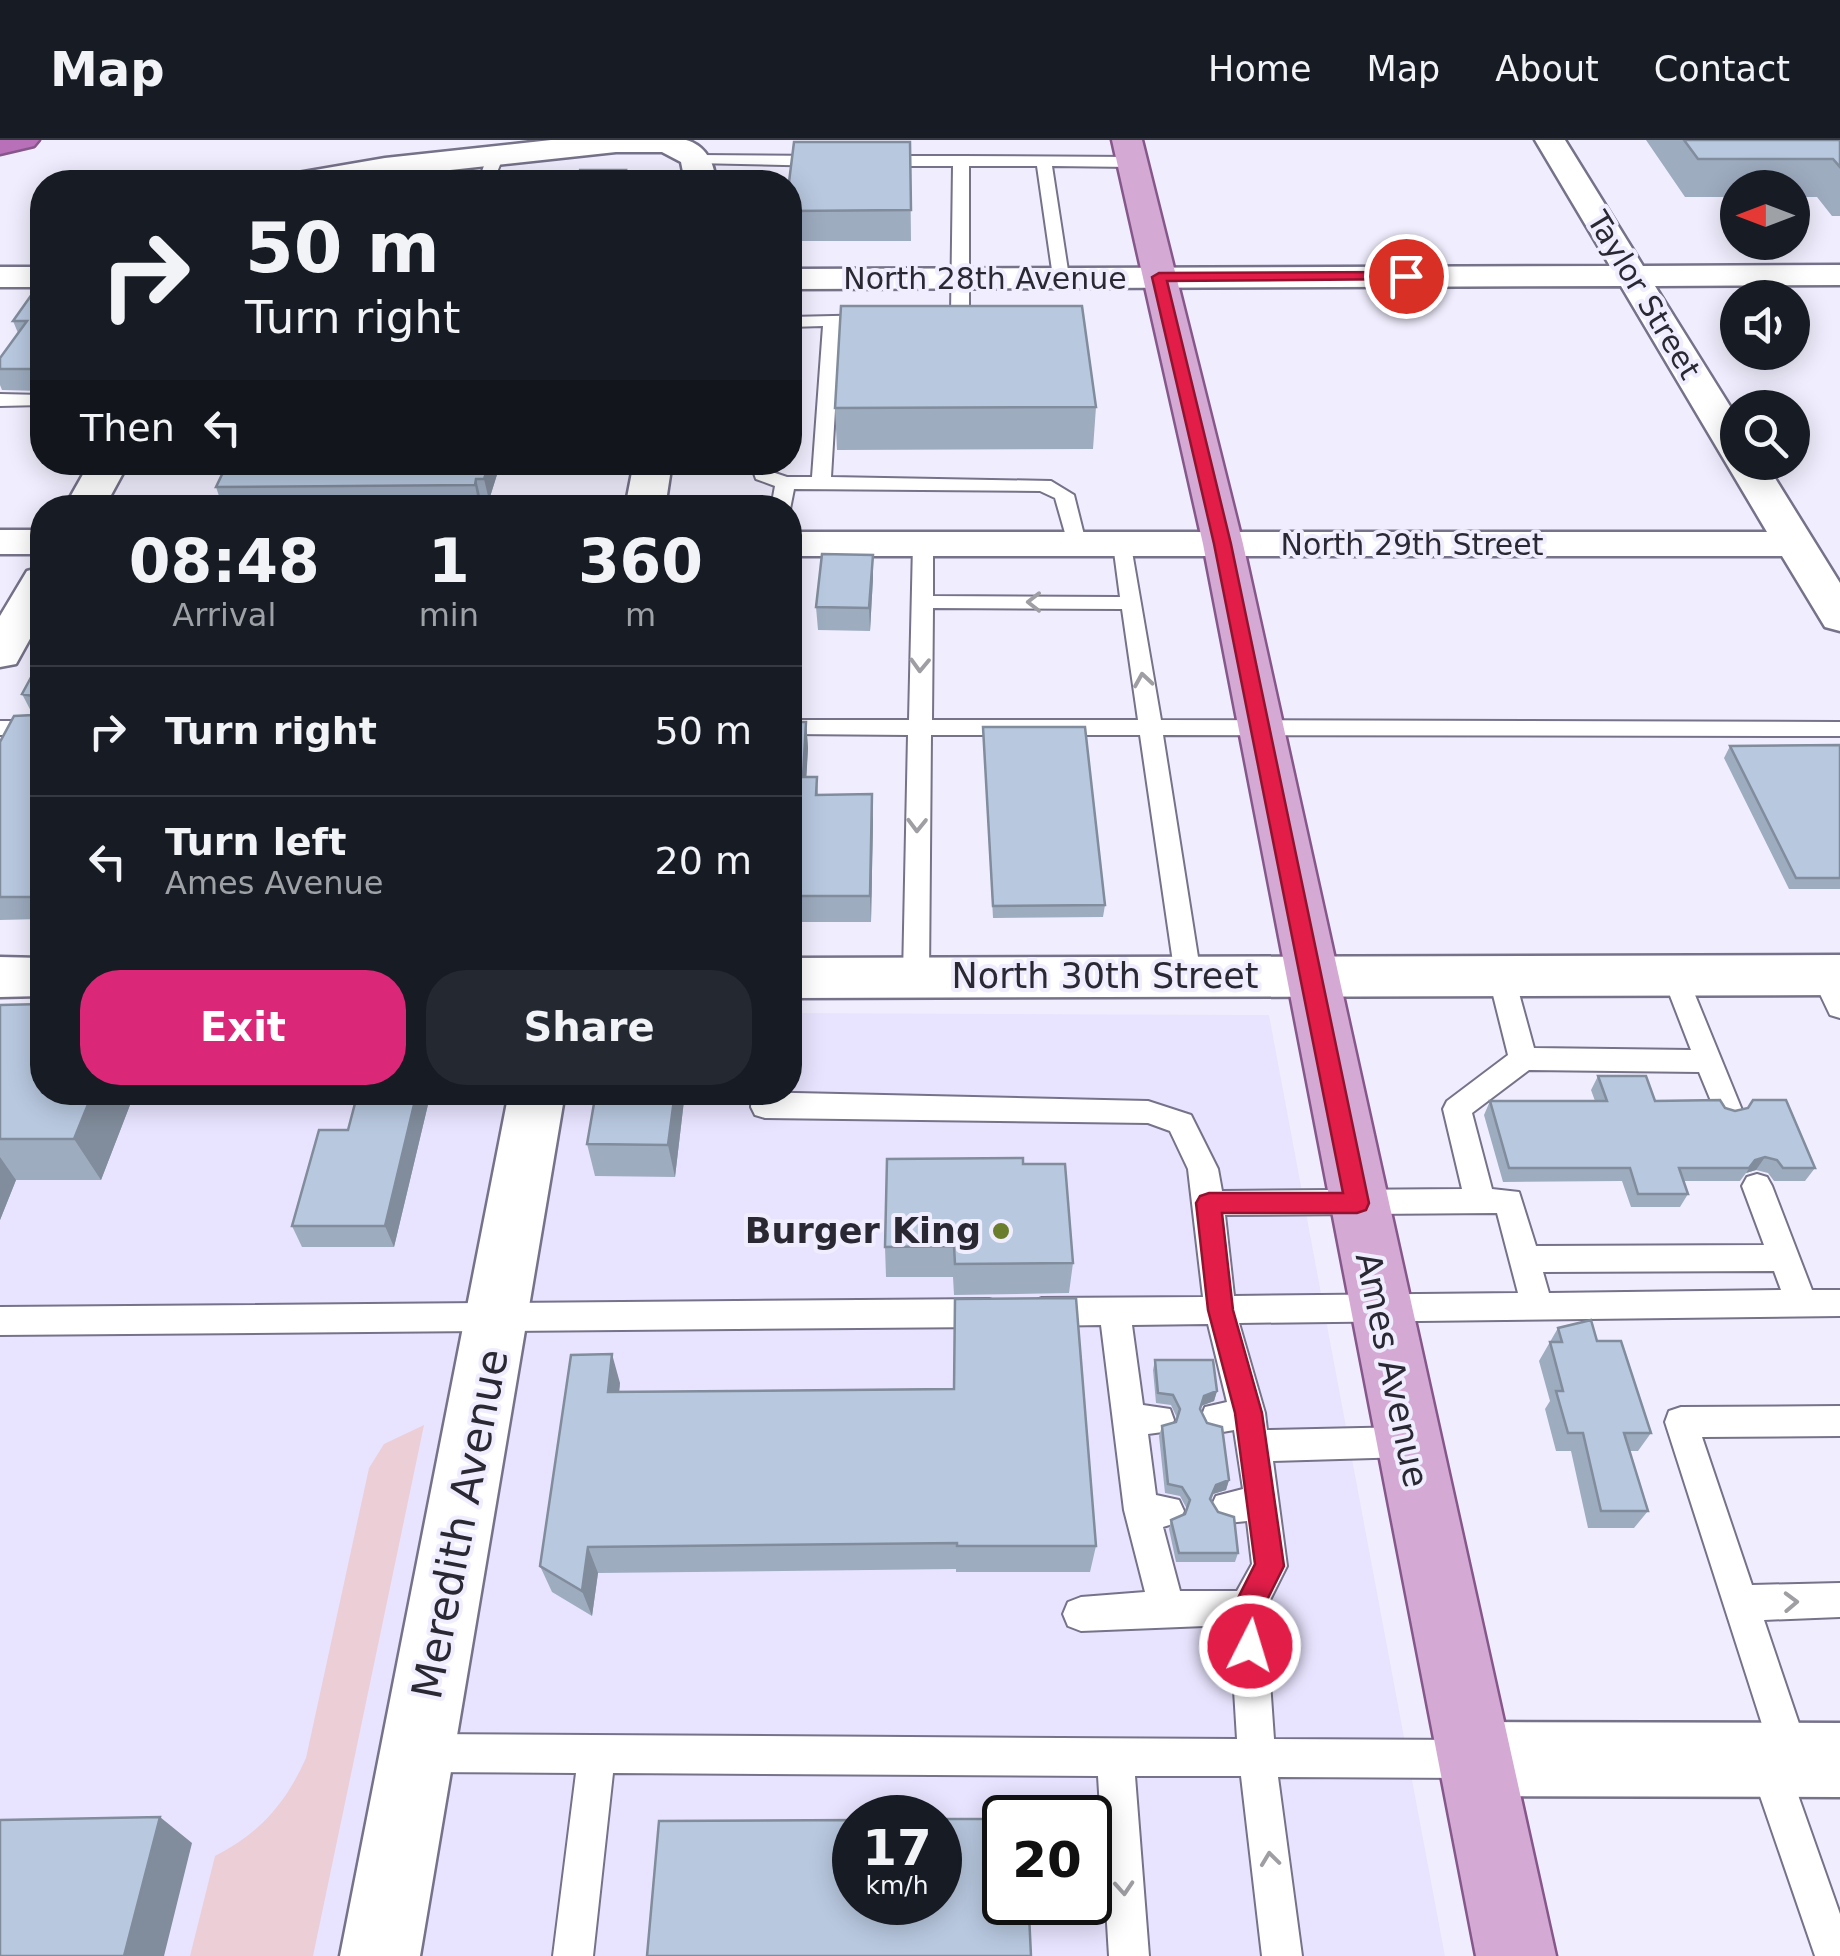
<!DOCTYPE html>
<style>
:root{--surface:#171b24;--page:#242831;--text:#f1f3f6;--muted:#9ea1a6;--line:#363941;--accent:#db2777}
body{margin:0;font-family:"DejaVu Sans",sans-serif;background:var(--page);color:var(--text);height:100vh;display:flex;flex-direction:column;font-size:38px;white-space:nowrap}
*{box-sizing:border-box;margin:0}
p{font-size:32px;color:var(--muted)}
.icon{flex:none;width:55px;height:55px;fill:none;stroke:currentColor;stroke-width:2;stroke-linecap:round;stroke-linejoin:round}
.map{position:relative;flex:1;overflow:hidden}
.sheet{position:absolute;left:30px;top:355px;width:772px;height:610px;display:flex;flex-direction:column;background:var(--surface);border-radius:40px;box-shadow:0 5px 25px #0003}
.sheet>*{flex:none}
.top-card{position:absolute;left:30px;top:30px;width:772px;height:305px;border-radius:40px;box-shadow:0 5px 25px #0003;background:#171b24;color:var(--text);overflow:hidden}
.needle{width:65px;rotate:270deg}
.tools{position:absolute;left:1720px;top:30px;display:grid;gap:20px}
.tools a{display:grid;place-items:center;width:90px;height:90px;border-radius:50%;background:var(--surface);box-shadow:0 5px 25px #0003;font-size:50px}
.speed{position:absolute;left:832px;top:1655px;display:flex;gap:20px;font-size:50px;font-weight:700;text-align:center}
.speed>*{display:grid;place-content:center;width:130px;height:130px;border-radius:50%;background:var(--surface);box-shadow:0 5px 25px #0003;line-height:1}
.speed small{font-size:25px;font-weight:400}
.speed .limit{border:5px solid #111;border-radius:15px;background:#fff;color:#111}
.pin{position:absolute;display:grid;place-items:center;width:85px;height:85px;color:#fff;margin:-42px;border:5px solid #fff;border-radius:50%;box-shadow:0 2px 10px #0007}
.me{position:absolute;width:110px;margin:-55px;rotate:5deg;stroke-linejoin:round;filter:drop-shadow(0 0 8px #0008)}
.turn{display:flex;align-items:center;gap:35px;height:210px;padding:0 50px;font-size:45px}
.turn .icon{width:130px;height:130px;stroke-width:2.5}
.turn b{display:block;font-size:70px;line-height:85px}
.then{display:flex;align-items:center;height:95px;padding:0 50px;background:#0003;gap:20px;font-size:38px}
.eta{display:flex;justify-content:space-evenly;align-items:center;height:170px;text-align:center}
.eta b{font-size:60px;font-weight:600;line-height:70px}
.cta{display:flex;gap:20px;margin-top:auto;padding:20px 50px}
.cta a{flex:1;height:115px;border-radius:40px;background:var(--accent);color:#fff;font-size:40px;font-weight:600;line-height:115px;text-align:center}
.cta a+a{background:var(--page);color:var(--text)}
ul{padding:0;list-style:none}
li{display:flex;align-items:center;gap:30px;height:130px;padding:0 50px;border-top:2px solid var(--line)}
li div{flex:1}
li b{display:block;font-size:38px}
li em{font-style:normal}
header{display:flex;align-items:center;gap:60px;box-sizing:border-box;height:140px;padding:0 50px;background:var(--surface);border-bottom:2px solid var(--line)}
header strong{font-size:48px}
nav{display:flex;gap:55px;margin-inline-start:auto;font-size:35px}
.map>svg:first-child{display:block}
.built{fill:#e8e4ff;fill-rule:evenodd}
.green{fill:#ecced6}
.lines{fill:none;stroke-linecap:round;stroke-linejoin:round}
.lane-casing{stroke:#757289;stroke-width:4}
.street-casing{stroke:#757289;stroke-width:5}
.secondary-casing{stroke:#757289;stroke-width:5}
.primary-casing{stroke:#86578a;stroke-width:5}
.highway-casing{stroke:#86578a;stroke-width:5}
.lane{fill:#fff;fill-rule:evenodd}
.street{fill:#fff;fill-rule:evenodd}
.secondary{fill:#fff;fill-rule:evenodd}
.primary{fill:#d4aad5;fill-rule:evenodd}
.highway{fill:#b871b9;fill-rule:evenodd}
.wall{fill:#9eacc0}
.shaded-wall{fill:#818c9c}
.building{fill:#b8c8df;stroke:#818c9c;stroke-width:2.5}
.oneway{stroke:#9f9ea3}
.route{fill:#e11d48;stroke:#92132f;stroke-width:2.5}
.poi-dot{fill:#6a7d2d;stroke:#f0eefe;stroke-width:4}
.labels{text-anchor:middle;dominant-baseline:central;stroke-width:8;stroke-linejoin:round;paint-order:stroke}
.far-street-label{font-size:30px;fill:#2a2832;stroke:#f0eefe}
.street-label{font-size:35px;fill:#2a2832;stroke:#f0eefe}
.poi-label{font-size:35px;font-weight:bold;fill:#2a2832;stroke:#f0eefe;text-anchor:end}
.near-street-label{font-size:42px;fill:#2a2832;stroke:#f0eefe}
</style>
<header>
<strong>Map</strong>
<nav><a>Home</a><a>Map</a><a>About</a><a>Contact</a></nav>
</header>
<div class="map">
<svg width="1840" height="1816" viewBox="0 0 1840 1816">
<rect width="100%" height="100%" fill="#f0eefe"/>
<!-- built -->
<path class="built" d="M 0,872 L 42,952 L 790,952 L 790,873 L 1269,875 L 1445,1816 L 0,1816 ZM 855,1678 L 940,1678 L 940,1762 L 855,1762 ZM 1005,1678 L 1090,1678 L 1090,1762 L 1005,1762 Z"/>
<!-- green -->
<path class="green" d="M 424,1285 L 313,1816 L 190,1816 L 215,1716 C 259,1694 286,1663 306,1618 L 369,1328 L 384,1304 Z"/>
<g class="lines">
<!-- lane casing -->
<g class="lane-casing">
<path id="lane" d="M 496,10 L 504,15 L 493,42 L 478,42 L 488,15 Z
M 698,15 L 826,16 L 834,21 L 826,26 L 693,23 L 693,17 Z
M 961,16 L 1132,17 L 1140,22 L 1132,27 L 1052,26 L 1069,137 L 1061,142 L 1053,137 L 1037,26 L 969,26 L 969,179 C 960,187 939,188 930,180 L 933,176 L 951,174 L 953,26 L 874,26 L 866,21 L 874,16 Z
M 876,175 L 885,180 L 882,184 L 840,186 L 831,337 L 1051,341 L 1074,355 L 1086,403 L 1083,407 L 1069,407 L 1055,358 L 1040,351 L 794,349 L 790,369 L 771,368 L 775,346 L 756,339 L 750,322 L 770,322 L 772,332 L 787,337 L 812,337 L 823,186 L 790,187 L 790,177 Z
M 0,254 L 42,255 L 42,265 L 0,266 Z
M 923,398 L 933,404 L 933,456 L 1120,457 L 1113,404 L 1116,400 L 1130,400 L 1161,580 L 1840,582 L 1840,596 L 1163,595 L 1201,836 L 1197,843 L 1179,843 L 1175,836 L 1140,595 L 931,595 L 929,837 L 925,844 L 907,844 L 903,837 L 908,595 L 790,594 L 790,580 L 909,580 L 913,404 ZM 933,468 L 1122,469 L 1138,580 L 932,580 Z
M 0,581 L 42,581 L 42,595 L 0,595 Z
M 1501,825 L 1510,828 L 1514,835 L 1534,908 L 1691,910 L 1662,835 L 1666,828 L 1684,828 L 1742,970 L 1738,978 L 1728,981 L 1718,978 L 1699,932 L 1529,930 L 1472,973 L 1492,1049 L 1519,1052 L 1536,1106 L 1764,1105 L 1742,1046 L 1747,1037 L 1757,1034 L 1767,1037 L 1772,1046 L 1812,1150 L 1840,1150 L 1840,1176 L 1239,1183 L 1265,1273 L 1267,1290 L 1407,1287 L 1419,1291 L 1424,1302 L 1419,1313 L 1407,1317 L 1273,1321 L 1287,1426 L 1265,1470 L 1274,1599 L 1472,1600 L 1485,1606 L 1491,1619 L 1485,1632 L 1472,1638 L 1278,1637 L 1302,1816 L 1262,1816 L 1241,1636 L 1135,1636 L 1149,1816 L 1109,1816 L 1098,1636 L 613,1633 L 593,1816 L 553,1816 L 576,1633 L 420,1632 L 407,1626 L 401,1613 L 407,1600 L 420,1594 L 1237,1599 L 1230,1485 L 1081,1491 L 1068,1486 L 1063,1474 L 1068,1462 L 1081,1457 L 1145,1452 L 1124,1370 L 1101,1185 L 1042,1186 L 1031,1182 L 1026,1172 L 1031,1162 L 1042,1158 L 1203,1157 L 1188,1029 L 1170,991 L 1148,983 L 765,978 L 755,975 L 751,967 L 752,952 L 1148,961 L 1191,975 L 1218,1029 L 1222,1051 L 1462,1049 L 1443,969 L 1447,961 L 1508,915 L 1488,835 L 1492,828 ZM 1497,1073 L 1518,1153 L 1234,1156 L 1225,1075 ZM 1774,1131 L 1781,1150 L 1549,1153 L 1543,1132 ZM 1208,1184 L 1227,1262 L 1205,1267 L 1201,1278 L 1205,1289 L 1217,1293 L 1234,1290 L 1243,1349 L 1216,1356 L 1211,1367 L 1216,1378 L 1228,1383 L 1247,1381 L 1252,1424 L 1237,1451 L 1180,1451 L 1163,1387 L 1179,1382 L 1184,1371 L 1179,1360 L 1156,1355 L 1148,1294 L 1170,1291 L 1174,1280 L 1170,1269 L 1143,1265 L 1132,1185 Z
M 1824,825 L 1833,828 L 1840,841 L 1840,878 L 1830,875 L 1811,835 L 1815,828 Z
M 989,1159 L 1000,1163 L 1005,1173 L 1000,1183 L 989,1187 L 0,1195 L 0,1167 Z
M 1840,1266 L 1840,1296 L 1702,1297 L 1752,1445 L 1840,1443 L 1840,1477 L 1764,1480 L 1811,1619 L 1805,1632 L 1792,1638 L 1840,1774 L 1840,1816 L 1815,1816 L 1749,1624 L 1755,1611 L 1769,1606 L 1665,1282 L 1669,1271 L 1681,1267 Z"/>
</g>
<!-- street casing -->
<g class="street-casing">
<path id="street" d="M 551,0 C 585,0 656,0 686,0 C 705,5 716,24 715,42 L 685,42 L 681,22 L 662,12 L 616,12 L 340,42 L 282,42 L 286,35 L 385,18 Z
M 1535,0 L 1565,0 L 1643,126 L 1840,125 L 1840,145 L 1655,146 L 1738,279 L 1738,322 L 1765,322 L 1840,443 L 1840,491 L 1825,487 L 1782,416 L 790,416 L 790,392 L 1767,392 L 1621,146 L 790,149 L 790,129 L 1610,126 Z
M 0,127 L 42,127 L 42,147 L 0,147 Z
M 90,322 L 129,322 L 104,368 L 64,368 Z
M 634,322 L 672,322 L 665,368 L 625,368 Z
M 0,390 L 42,390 L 42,414 L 0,414 Z
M 42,427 L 42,477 L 16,524 L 0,527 L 0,476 L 27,431 Z
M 509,952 L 565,952 L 420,1816 L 340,1816 Z
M 1474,1582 L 1840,1583 L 1840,1657 L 1474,1656 L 1448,1645 L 1437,1619 L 1448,1593 Z"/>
</g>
<!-- secondary casing -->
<g class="secondary-casing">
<path id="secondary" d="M 1840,815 L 1840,855 L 790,858 L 790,818 Z
M 0,817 L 42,818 L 42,856 L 0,857 Z"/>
</g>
<!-- primary casing -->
<g class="primary-casing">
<path id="primary" d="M 1112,0 L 1142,0 L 1243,404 L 1556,1816 L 1476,1816 L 1203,404 Z"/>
</g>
<!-- highway casing -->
<g class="highway-casing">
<path id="highway" d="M 0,0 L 39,0 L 34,6 L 0,14 Z"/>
</g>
<!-- lane -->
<use href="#lane" class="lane"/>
<!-- street -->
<use href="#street" class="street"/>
<!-- secondary -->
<use href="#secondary" class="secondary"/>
<!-- primary -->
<use href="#primary" class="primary"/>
<!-- highway -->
<use href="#highway" class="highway"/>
</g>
<!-- wall -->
<path class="wall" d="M 1646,0 L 1840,0 L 1840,76 L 1832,76 L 1817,57 L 1792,57 L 1792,48 L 1738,48 L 1738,57 L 1685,57 Z
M 910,2 L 911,101 L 790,101 L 790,42 Z
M 42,140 L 42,251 L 2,250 L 0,245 L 0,218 L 18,193 L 13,181 Z
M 1096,267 L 1093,309 L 837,310 L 835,268 Z
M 228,322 L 501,322 L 489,360 L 481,360 L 479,366 L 223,368 L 216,347 Z
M 873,438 L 870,491 L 818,490 L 816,467 Z
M 42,517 L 42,779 L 0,780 L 0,602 L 33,575 L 22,554 Z
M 790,582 L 806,582 L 808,608 L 806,637 L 817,637 L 818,655 L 873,680 L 871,782 L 790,782 Z
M 983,587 L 1105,765 L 1103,777 L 993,778 Z
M 1840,605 L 1840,749 L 1789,749 L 1724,618 L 1730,606 Z
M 0,865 L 42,952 L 135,952 L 101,1040 L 16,1040 L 0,1080 Z
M 1598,936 L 1655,961 L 1725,968 L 1815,1028 L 1805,1041 L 1774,1041 L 1768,1033 L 1756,1030 L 1746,1033 L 1740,1041 L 1684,1041 L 1688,1054 L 1680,1067 L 1631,1067 L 1622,1041 L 1503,1042 L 1484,975 L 1490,961 L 1595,961 L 1591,950 Z
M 358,952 L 431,952 L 394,1107 L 302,1107 L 292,1086 L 348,990 Z
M 596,952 L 685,952 L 675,1037 L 595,1036 L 587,1004 Z
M 1023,1024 L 1073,1123 L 1069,1153 L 954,1155 L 953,1137 L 886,1137 L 885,1107 Z
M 1558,1188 L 1597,1201 L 1651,1293 L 1638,1311 L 1630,1311 L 1648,1371 L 1634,1388 L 1588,1388 L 1571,1311 L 1556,1311 L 1545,1269 L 1550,1261 L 1539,1221 Z
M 1155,1220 L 1217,1251 L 1214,1261 L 1201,1266 L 1200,1270 L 1229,1340 L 1226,1350 L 1213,1354 L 1211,1360 L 1238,1413 L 1235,1422 L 1176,1422 L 1169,1389 L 1171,1380 L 1185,1374 L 1187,1369 L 1180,1356 L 1165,1353 L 1159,1296 L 1162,1286 L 1176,1282 L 1177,1278 L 1171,1265 L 1156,1263 L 1153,1230 Z
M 620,1243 L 619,1252 L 1096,1406 L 1090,1432 L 956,1432 L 956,1429 L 598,1433 L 592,1476 L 552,1452 L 540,1426 Z"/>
<!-- shaded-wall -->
<path class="shaded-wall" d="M 490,322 L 501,322 L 489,360 L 484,339 Z
M 476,339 L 481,360 L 479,366 L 475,345 Z
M 873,415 L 873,438 L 870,491 L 869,468 Z
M 806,582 L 808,608 L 805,664 L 803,637 Z
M 872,654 L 873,680 L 871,782 L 870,756 Z
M 42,737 L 42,773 L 33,757 Z
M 93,952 L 135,952 L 101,1040 L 74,999 Z
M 417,952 L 431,952 L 394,1107 L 385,1086 Z
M 675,952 L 685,952 L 675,1037 L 668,1005 Z
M 0,1017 L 16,1040 L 0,1080 Z
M 1765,1017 L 1756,1030 L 1746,1033 L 1755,1020 Z
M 612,1214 L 620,1243 L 616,1281 L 608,1252 Z
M 1217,1251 L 1214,1261 L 1201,1266 L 1204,1256 Z
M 1229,1340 L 1226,1350 L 1213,1354 L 1216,1345 Z
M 588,1407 L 598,1433 L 592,1476 L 582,1451 Z
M 160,1677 L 192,1703 L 164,1816 L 124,1816 Z"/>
<!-- building -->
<path class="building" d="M 1684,0 L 1840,0 L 1840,27 L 1833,19 L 1698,19 Z
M 794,2 L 910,2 L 911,70 L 790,71 L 789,42 Z
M 580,30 L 626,30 L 623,42 L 577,42 Z
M 42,140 L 42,229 L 0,229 L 0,218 L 27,181 L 13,181 Z
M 841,166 L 1082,166 L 1096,267 L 835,268 Z
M 228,322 L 490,322 L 484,339 L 476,339 L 475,345 L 216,347 Z
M 822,414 L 873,415 L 869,468 L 816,467 Z
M 42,517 L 42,737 L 33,757 L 0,757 L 0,602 L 14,576 L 33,575 L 33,556 L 22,554 Z
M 790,582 L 806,582 L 803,637 L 817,637 L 816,655 L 872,654 L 870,756 L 790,756 Z
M 983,587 L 1085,587 L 1105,765 L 993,766 Z
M 1840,605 L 1840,738 L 1796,738 L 1730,606 Z
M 42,864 L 42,952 L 93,952 L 74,999 L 0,999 L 0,865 Z
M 1598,936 L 1646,936 L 1655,961 L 1720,960 L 1725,968 L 1735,971 L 1748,968 L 1753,960 L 1786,960 L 1815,1028 L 1783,1028 L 1777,1020 L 1765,1017 L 1755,1020 L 1749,1028 L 1679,1028 L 1688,1054 L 1638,1054 L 1630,1028 L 1509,1028 L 1490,961 L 1607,961 Z
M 358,952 L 417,952 L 385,1086 L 292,1086 L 319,990 L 348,990 Z
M 596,952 L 675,952 L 668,1005 L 587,1004 Z
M 1023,1018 L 1023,1024 L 1065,1024 L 1073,1123 L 955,1124 L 954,1106 L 885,1107 L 887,1019 Z
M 1076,1158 L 1096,1406 L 957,1406 L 957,1403 L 588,1407 L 582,1451 L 540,1426 L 571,1215 L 612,1214 L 608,1252 L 954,1249 L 955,1159 Z
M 1591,1180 L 1597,1201 L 1621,1201 L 1651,1293 L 1624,1293 L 1648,1371 L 1601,1371 L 1583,1293 L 1568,1293 L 1556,1251 L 1563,1251 L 1550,1202 L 1562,1202 L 1558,1188 Z
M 1155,1220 L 1213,1220 L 1217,1251 L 1204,1256 L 1200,1269 L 1207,1283 L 1222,1287 L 1229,1340 L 1216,1345 L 1210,1359 L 1218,1372 L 1234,1377 L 1238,1413 L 1179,1413 L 1171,1380 L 1185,1374 L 1190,1360 L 1182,1347 L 1168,1344 L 1162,1286 L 1176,1282 L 1180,1269 L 1173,1255 L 1158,1253 Z
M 160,1677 L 124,1816 L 0,1816 L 0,1680 Z
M 940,1679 L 989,1679 L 993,1774 L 1029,1774 L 1031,1816 L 647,1816 L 659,1681 L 855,1680 L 855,1762 L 940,1762 Z"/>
<!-- one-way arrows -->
<defs><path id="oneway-chevron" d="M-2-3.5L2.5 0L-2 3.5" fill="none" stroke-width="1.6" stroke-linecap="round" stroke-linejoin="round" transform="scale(2.5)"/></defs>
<g class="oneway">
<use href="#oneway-chevron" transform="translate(1034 462) rotate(-180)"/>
<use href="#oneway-chevron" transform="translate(920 525) rotate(92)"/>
<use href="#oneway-chevron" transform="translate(1143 540) rotate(-99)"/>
<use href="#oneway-chevron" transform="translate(917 685) rotate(91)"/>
<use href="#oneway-chevron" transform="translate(1791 1462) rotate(-2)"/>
<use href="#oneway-chevron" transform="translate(1270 1719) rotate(-97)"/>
<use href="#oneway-chevron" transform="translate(1124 1748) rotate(86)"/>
</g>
<!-- route -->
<path class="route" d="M 1406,132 L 1411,133 L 1411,139 L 1167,141 L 1231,404 L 1369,1063 L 1366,1070 L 1357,1073 L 1222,1073 L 1233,1170 L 1262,1273 L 1284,1426 L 1262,1470 L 1265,1506 L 1260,1516 L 1250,1520 L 1240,1516 L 1233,1468 L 1255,1424 L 1235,1273 L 1208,1170 L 1196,1063 L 1200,1056 L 1209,1053 L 1343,1053 L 1214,404 L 1152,137 L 1159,133 Z"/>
<!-- markers -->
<circle class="poi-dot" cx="1001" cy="1091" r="10"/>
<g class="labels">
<!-- far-street labels -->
<g class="far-street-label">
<text x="985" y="138">North 28th Avenue</text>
<text transform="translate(1644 155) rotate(59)">Taylor Street</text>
<text x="1412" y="404">North 29th Street</text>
</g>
<!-- street labels -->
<g class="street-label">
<text x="1105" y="836">North 30th Street</text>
<text transform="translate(1392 1230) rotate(78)">Ames Avenue</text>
</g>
<!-- poi labels -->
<g class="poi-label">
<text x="981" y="1091">Burger King</text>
</g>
<!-- near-street labels -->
<g class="near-street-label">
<text transform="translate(460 1384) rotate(-79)">Meredith Avenue</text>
</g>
</g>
</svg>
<div class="tools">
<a><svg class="needle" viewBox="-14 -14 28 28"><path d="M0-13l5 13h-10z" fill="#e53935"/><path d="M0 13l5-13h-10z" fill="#9ea1a6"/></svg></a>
<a><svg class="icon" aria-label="sound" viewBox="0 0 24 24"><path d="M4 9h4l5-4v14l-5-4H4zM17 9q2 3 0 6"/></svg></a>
<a><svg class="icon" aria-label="search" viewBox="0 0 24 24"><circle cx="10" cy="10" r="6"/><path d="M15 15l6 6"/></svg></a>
</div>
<div class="speed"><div>17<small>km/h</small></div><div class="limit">20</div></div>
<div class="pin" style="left:1406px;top:136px;background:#d93025"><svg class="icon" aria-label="arrive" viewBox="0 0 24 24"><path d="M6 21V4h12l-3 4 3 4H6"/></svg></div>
<svg class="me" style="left:1250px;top:1506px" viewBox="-20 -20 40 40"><circle r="17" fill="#e11d48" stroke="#fff" stroke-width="3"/><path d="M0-11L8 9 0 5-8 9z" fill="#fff"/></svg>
<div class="top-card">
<div class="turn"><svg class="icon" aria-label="right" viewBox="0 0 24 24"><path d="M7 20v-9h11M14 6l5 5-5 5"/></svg><div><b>50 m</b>Turn right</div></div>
<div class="then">Then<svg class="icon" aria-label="left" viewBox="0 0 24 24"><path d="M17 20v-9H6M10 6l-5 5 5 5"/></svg></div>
</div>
<section class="sheet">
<div class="eta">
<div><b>08:48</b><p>Arrival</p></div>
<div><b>1</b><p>min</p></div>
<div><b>360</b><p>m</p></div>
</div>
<ul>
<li><svg class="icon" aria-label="right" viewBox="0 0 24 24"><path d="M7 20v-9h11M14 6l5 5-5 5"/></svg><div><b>Turn right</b></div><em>50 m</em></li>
<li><svg class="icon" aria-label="left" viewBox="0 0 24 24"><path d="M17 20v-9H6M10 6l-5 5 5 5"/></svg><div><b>Turn left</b><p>Ames Avenue</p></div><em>20 m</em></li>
</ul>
<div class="cta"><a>Exit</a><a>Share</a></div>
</section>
</div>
